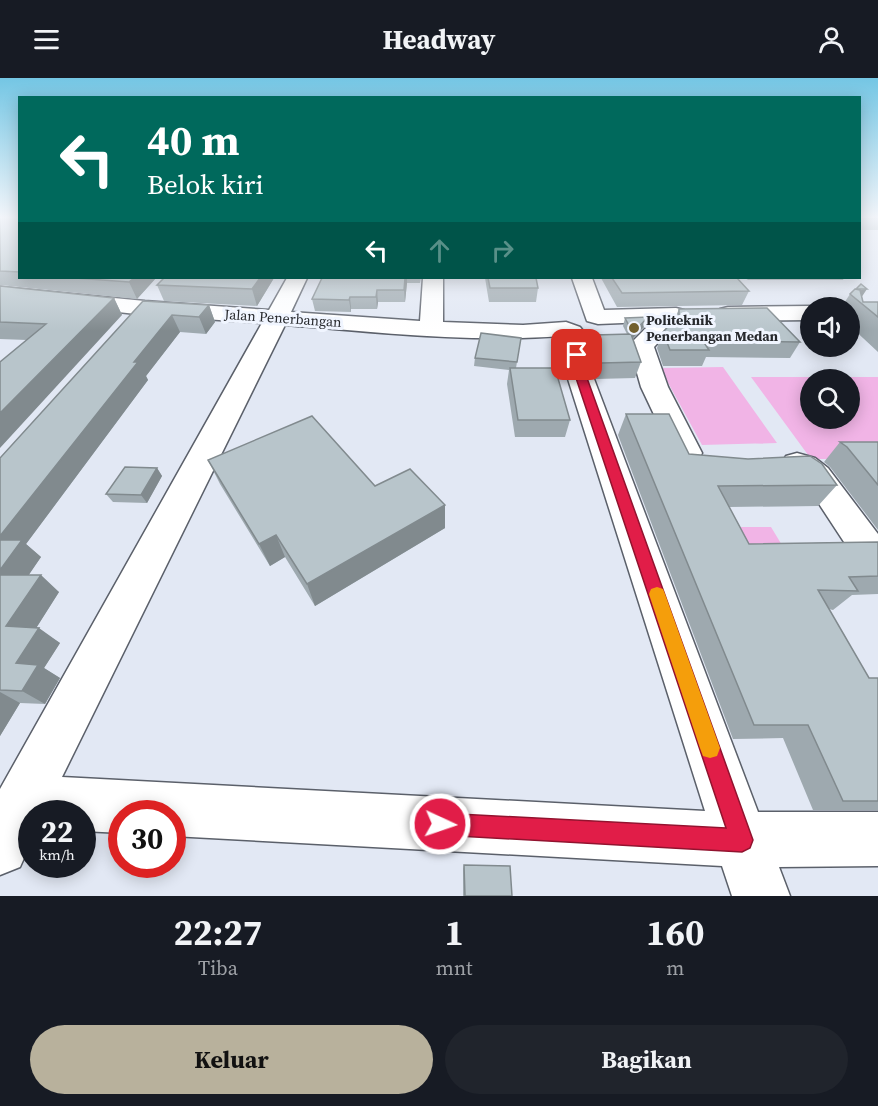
<!DOCTYPE html>
<html lang="id">
<style>
:root{--surface:#171b24;--page:#20242c;--text:#f1f3f6;--muted:#9ea1a6;--accent:#b8b19c}
body{margin:0;font-family:"Source Serif 4",serif;background:var(--page);color:var(--text);height:100vh;display:flex;flex-direction:column;font-size:22px;white-space:nowrap}
*{box-sizing:border-box;margin:0}
p{font-size:20px;color:var(--muted)}
.icon{flex:none;width:33px;height:33px;fill:none;stroke:currentColor;stroke-width:2;stroke-linecap:round;stroke-linejoin:round}
.map{position:relative;height:818px;overflow:hidden}
.drawer{display:flex;flex-direction:column;background:var(--surface);flex:1}
.drawer>*{flex:none}
.hud{position:absolute;left:18px;top:18px;width:843px;height:183px;border-radius:0px;box-shadow:0 3px 15px #0003;background:#00695c;color:#fff;overflow:hidden}
.tools{position:absolute;left:800px;top:219px;display:grid;gap:12px}
.tools a{display:grid;place-items:center;width:60px;height:60px;border-radius:50%;background:var(--surface);box-shadow:0 3px 15px #0003;font-size:30px}
.speed{position:absolute;left:18px;top:722px;display:flex;gap:12px;font-size:30px;font-weight:700;text-align:center}
.speed>*{display:grid;place-content:center;width:78px;height:78px;border-radius:50%;background:var(--surface);box-shadow:0 3px 15px #0003;line-height:1}
.speed small{font-size:15px;font-weight:400}
.speed .limit{border:9px solid #d22;background:#fff;color:#111}
.pin{position:absolute;display:grid;place-items:center;width:51px;height:51px;color:#fff;margin:-26px;border-radius:12px;box-shadow:0 3px 9px #0006}
.me{position:absolute;width:66px;margin:-33px;rotate:93deg;stroke-linejoin:round;filter:drop-shadow(0 0 4px #0008)}
.turn{display:flex;align-items:center;gap:21px;height:126px;padding:0 30px;font-size:27px}
.turn .icon{width:78px;height:78px;stroke-width:2.5}
.turn b{display:block;font-size:42px;line-height:51px}
.lanes{display:flex;align-items:center;height:57px;padding:0 30px;background:#0003;justify-content:center;gap:30px;direction:ltr}
.lanes .off{opacity:.35}
.eta{display:flex;justify-content:space-evenly;align-items:center;height:102px;text-align:center}
.eta b{font-size:36px;font-weight:700;line-height:42px}
.button{display:flex;gap:12px;margin-top:auto;padding:12px 30px}
.button a{flex:1;height:69px;border-radius:36px;background:var(--accent);color:#111;font-size:24px;font-weight:700;line-height:69px;text-align:center}
.button a+a{background:var(--page);color:var(--text)}
header{display:flex;justify-content:space-between;align-items:center;height:78px;padding:0 30px;background:var(--surface);font-size:27px;font-weight:700}
.map>svg:first-child{display:block}
.green{fill:#f1b4e6;fill-rule:evenodd}
.lines{fill:none;stroke-linecap:round;stroke-linejoin:round}
.minor-casing{stroke:#5b606a;stroke-width:3}
.minor{fill:#fff;fill-rule:evenodd}
.wall{fill:#9ea9af}
.shaded-wall{fill:#818a8e}
.building{fill:#b8c5cb;stroke:#818a8e;stroke-width:1.5}
.route{fill:#e11d48;stroke:#92132f;stroke-width:1.5}
.slow{fill:#f59e0b}
.poi-dot{fill:#72602f;stroke:#f0f5ff;stroke-width:2}
.labels{text-anchor:middle;dominant-baseline:central;stroke-width:6;stroke-linejoin:round;paint-order:stroke}
.far-street-label{font-size:14px;fill:#27292d;stroke:#f0f5ff}
.far-poi-label{font-size:14px;font-weight:bold;fill:#27292d;stroke:#f0f5ff;text-anchor:start}
</style>
<header><svg class="icon" aria-label="menu" viewBox="0 0 24 24"><path d="M4 6h16M4 12h16M4 18h16"/></svg>Headway<svg class="icon" aria-label="person" viewBox="0 0 24 24"><circle cx="12" cy="8" r="4"/><path d="M4 21q1-7 8-7t8 7"/></svg></header>
<div class="map">
<svg width="878" height="818" viewBox="0 0 878 818">
<rect width="100%" height="100%" fill="#e2e8f4"/>
<!-- green -->
<path class="green" d="M 723,289 L 777,365 L 702,367 L 660,290 Z
M 751,299 L 878,299 L 878,381 L 811,381 ZM 810,302 L 849,302 L 849,340 L 810,340 Z
M 719,449 L 771,449 L 788,477 L 733,478 Z"/>
<g class="lines">
<!-- minor casing -->
<g class="minor-casing">
<path id="minor" d="M 287,200 L 307,200 L 291,234 L 420,243 L 423,200 L 443,200 L 443,244 L 523,247 L 566,244 L 580,249 L 584,254 L 594,301 L 758,734 L 878,734 L 878,788 L 779,789 L 790,818 L 732,818 L 722,788 L 172,758 L 172,735 L 122,735 L 122,755 L 82,753 L 82,735 L 32,735 L 32,762 L 20,789 L 0,797 L 0,711 L 262,245 L 145,237 L 0,221 L 0,209 L 145,223 L 269,232 ZM 285,247 C 376,254 469,265 561,258 L 568,301 L 705,733 L 62,699 Z
M 572,200 L 592,200 L 604,232 L 676,230 L 684,232 L 687,237 L 684,242 L 670,244 L 671,251 L 654,269 L 668,309 L 702,375 L 698,383 L 687,386 L 676,383 L 641,309 L 629,267 L 647,249 L 647,244 L 598,246 L 587,243 Z
M 810,228 L 815,230 L 810,230 L 810,242 L 728,243 L 720,241 L 717,236 L 720,231 L 728,229 Z
M 797,375 L 815,380 L 828,390 L 878,456 L 878,501 L 865,496 L 806,406 L 793,396 L 786,394 L 781,386 L 786,378 Z"/>
</g>
<!-- minor -->
<use href="#minor" class="minor"/>
</g>
<!-- wall -->
<path class="wall" d="M 0,138 L 20,138 L 20,200 L 156,200 L 137,221 L 0,207 Z
M 860,138 L 878,138 L 878,152 L 860,152 Z
M 164,200 L 274,200 L 257,228 L 164,223 L 157,207 Z
M 322,200 L 421,200 L 420,205 L 407,205 L 405,224 L 378,224 L 377,231 L 351,231 L 351,234 L 315,233 L 312,221 Z
M 485,200 L 536,200 L 538,210 L 536,224 L 489,224 Z
M 601,200 L 737,200 L 749,213 L 742,227 L 617,229 Z
M 745,200 L 844,200 L 843,202 L 748,202 Z
M 0,208 L 114,220 L 122,237 L 27,262 L 0,261 Z
M 850,216 L 862,219 L 863,224 L 878,224 L 878,274 L 849,247 L 849,230 L 841,230 Z
M 143,223 L 209,227 L 215,244 L 206,256 L 180,254 L 146,298 L 148,302 L 26,466 L 41,479 L 28,497 L 59,514 L 36,550 L 60,565 L 44,590 L 60,600 L 45,626 L 20,625 L 0,658 L 0,380 Z
M 679,231 L 800,264 L 790,280 L 706,279 L 702,288 L 663,288 L 657,270 L 663,254 L 674,242 Z
M 625,240 L 645,248 L 633,260 L 641,284 L 635,300 L 596,301 L 590,273 L 594,257 L 627,256 L 623,248 Z
M 521,260 L 516,290 L 570,342 L 565,359 L 515,359 L 507,306 L 509,292 L 474,288 L 475,280 Z
M 626,336 L 689,376 L 837,407 L 818,428 L 729,429 L 749,466 L 878,464 L 878,516 L 852,517 L 833,532 L 829,531 L 869,600 L 878,600 L 878,732 L 813,732 L 783,660 L 733,661 L 618,357 Z
M 840,364 L 878,364 L 878,452 L 830,389 L 824,384 Z
M 208,382 L 375,408 L 445,427 L 445,450 L 315,528 L 285,479 L 270,488 L 220,406 Z
M 157,390 L 162,398 L 147,425 L 113,424 L 106,416 Z
M 464,787 L 512,818 L 463,818 L 463,791 Z"/>
<!-- shaded-wall -->
<path class="shaded-wall" d="M 134,200 L 156,200 L 137,221 L 129,204 Z
M 260,200 L 274,200 L 257,228 L 252,211 Z
M 405,200 L 407,200 L 407,205 L 405,224 L 404,212 Z
M 867,211 L 859,223 L 855,212 Z
M 377,212 L 378,224 L 377,231 L 376,219 Z
M 350,219 L 351,231 L 351,234 L 349,222 Z
M 114,220 L 122,237 L 0,370 L 0,335 Z
M 209,227 L 215,244 L 206,256 L 199,239 Z
M 172,237 L 180,254 L 146,298 L 148,302 L 26,466 L 41,479 L 18,513 L 0,499 L 0,458 L 134,284 Z
M 648,240 L 645,248 L 630,263 L 633,255 Z
M 157,390 L 162,398 L 147,425 L 141,417 Z
M 445,427 L 445,450 L 315,528 L 307,506 Z
M 276,457 L 285,479 L 270,488 L 259,466 Z
M 41,497 L 59,514 L 28,563 L 6,548 Z
M 39,550 L 60,565 L 44,590 L 60,600 L 45,626 L 22,613 L 16,585 Z
M 0,614 L 20,625 L 0,658 Z"/>
<!-- building -->
<path class="building" d="M 0,138 L 20,138 L 20,194 L 0,193 Z
M 860,138 L 878,138 L 878,140 L 860,140 Z
M 75,200 L 134,200 L 129,204 Z
M 164,200 L 260,200 L 252,211 L 157,207 Z
M 322,200 L 405,200 L 404,212 L 377,212 L 376,219 L 350,219 L 349,222 L 312,221 Z
M 488,200 L 536,200 L 538,210 L 490,210 Z
M 612,200 L 737,200 L 749,213 L 622,215 Z
M 861,206 L 867,211 L 856,211 Z
M 0,208 L 114,220 L 0,335 L 0,284 L 46,246 L 0,244 Z
M 855,211 L 860,212 L 863,224 L 878,224 L 878,239 L 850,216 Z
M 143,223 L 209,227 L 199,239 L 172,237 L 134,284 L 138,284 L 0,458 L 0,380 Z
M 767,230 L 800,264 L 703,263 L 709,272 L 670,272 L 663,254 L 679,237 L 679,231 Z
M 648,239 L 633,255 L 625,240 Z
M 481,255 L 521,260 L 517,284 L 475,280 Z
M 631,256 L 641,284 L 601,285 L 594,257 Z
M 510,290 L 555,290 L 570,342 L 518,342 Z
M 626,336 L 669,336 L 689,376 L 748,381 L 810,378 L 822,386 L 837,407 L 718,408 L 749,466 L 878,464 L 878,498 L 849,499 L 858,513 L 818,512 L 869,600 L 878,600 L 878,723 L 843,723 L 808,647 L 754,647 Z
M 312,338 L 375,408 L 410,391 L 445,427 L 307,506 L 276,457 L 259,466 L 208,382 Z
M 840,364 L 878,364 L 878,407 L 847,369 Z
M 125,389 L 157,390 L 141,417 L 106,416 Z
M 0,462 L 22,462 L 0,492 Z
M 0,497 L 41,497 L 6,548 L 39,550 L 16,585 L 38,587 L 22,613 L 0,612 Z
M 464,787 L 510,788 L 512,818 L 465,818 Z"/>
<!-- sky -->
<linearGradient id="sky" x2="0" y2="1"><stop stop-color="#74c6e4"/><stop offset="0.55" stop-color="#f2f5fa"/><stop offset="1" stop-color="#f2f5fa" stop-opacity="0"/></linearGradient>
<rect width="878" height="253" fill="url(#sky)"/>
<!-- route -->
<path class="route" d="M 577,274 L 582,277 L 587,300 L 753,762 L 750,770 L 742,774 L 440,757 L 432,754 L 429,746 L 432,738 L 440,735 L 726,750 L 576,300 L 572,277 Z"/>
<!-- slow -->
<path class="slow" d="M 657,509 L 663,511 L 665,516 L 720,670 L 717,678 L 710,680 L 703,678 L 700,670 L 649,516 L 651,511 Z"/>
<!-- markers -->
<circle class="poi-dot" cx="634" cy="250" r="6"/>
<g class="labels">
<!-- far-street labels -->
<g class="far-street-label">
<text transform="translate(283 240) rotate(4)">Jalan Penerbangan</text>
</g>
<!-- far-poi labels -->
<g class="far-poi-label">
<text x="646" y="242">Politeknik<tspan x="646" dy="16">Penerbangan Medan</tspan></text>
</g>
</g>
</svg>
<div class="tools">
<a><svg class="icon" aria-label="sound" viewBox="0 0 24 24"><path d="M4 9h4l5-4v14l-5-4H4zM17 9q2 3 0 6"/></svg></a>
<a><svg class="icon" aria-label="search" viewBox="0 0 24 24"><circle cx="10" cy="10" r="6"/><path d="M15 15l6 6"/></svg></a>
</div>
<div class="speed"><div>22<small>km/h</small></div><div class="limit">30</div></div>
<div class="pin" style="left:577px;top:277px;background:#d93025"><svg class="icon" aria-label="arrive" viewBox="0 0 24 24"><path d="M6 21V4h12l-3 4 3 4H6"/></svg></div>
<svg class="me" style="left:440px;top:746px" viewBox="-20 -20 40 40"><circle r="17" fill="#e11d48" stroke="#fff" stroke-width="3"/><path d="M0-11L8 9 0 5-8 9z" fill="#fff"/></svg>
<div class="hud">
<div class="turn"><svg class="icon" aria-label="left" viewBox="0 0 24 24"><path d="M17 20v-9H6M10 6l-5 5 5 5"/></svg><div><b>40 m</b>Belok kiri</div></div>
<div class="lanes"><svg class="icon" aria-label="left" viewBox="0 0 24 24"><path d="M17 20v-9H6M10 6l-5 5 5 5"/></svg><svg class="icon off" aria-label="ahead" viewBox="0 0 24 24"><path d="M12 20V5M6 11l6-6 6 6"/></svg><svg class="icon off" aria-label="right" viewBox="0 0 24 24"><path d="M7 20v-9h11M14 6l5 5-5 5"/></svg></div>
</div>
</div>
<section class="drawer">
<div class="eta">
<div><b>22:27</b><p>Tiba</p></div>
<div><b>1</b><p>mnt</p></div>
<div><b>160</b><p>m</p></div>
</div>
<div class="button"><a>Keluar</a><a>Bagikan</a></div>
</section>
